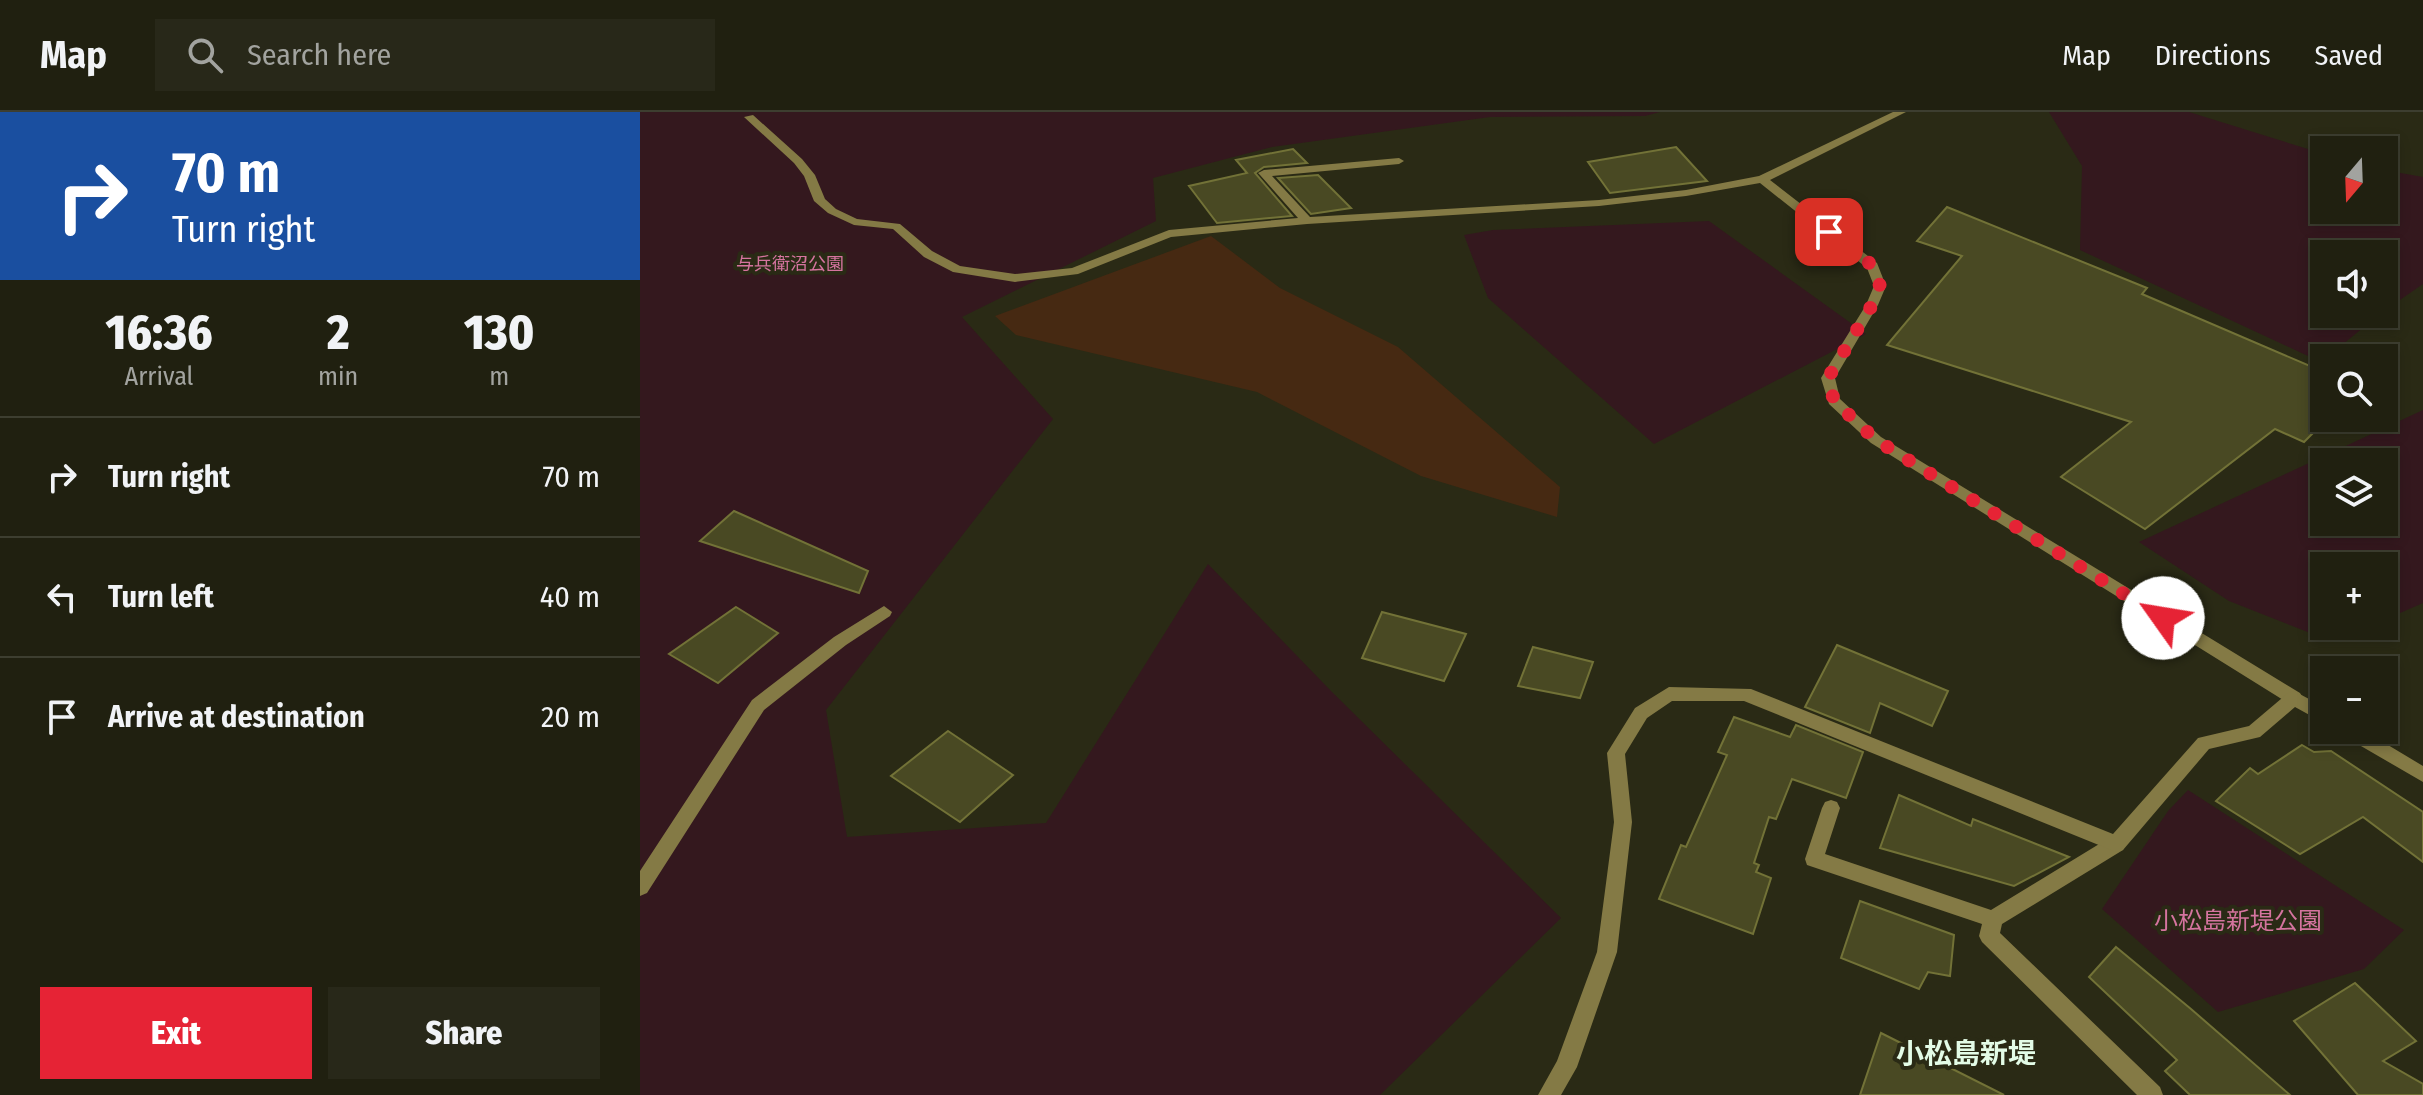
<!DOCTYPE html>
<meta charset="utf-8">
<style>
:root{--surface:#202010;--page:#282819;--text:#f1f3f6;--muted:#a2a39f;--line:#3d3e30;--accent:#e62335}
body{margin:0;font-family:"Fira Sans Condensed","Noto Sans JP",sans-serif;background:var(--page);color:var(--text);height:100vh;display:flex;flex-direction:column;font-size:30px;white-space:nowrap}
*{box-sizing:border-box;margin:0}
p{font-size:26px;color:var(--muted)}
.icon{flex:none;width:44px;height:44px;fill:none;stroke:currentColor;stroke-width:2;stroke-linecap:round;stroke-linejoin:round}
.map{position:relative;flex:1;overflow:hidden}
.panel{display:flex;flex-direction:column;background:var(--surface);width:640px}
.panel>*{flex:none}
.top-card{background:#1a4fa0;color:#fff;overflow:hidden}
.needle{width:52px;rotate:199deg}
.tools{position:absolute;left:1670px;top:24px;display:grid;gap:16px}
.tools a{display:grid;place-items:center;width:88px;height:88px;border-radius:0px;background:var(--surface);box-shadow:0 4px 12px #0003,0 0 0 2px var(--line);font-size:40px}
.pin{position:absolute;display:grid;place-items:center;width:68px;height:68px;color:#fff;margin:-34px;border-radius:16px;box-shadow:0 4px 12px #0006}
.me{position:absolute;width:88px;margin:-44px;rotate:302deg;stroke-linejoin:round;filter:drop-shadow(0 0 6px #0008)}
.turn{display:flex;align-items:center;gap:28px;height:168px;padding:0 40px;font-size:36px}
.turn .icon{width:104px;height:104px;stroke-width:2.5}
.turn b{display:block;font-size:56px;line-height:68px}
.eta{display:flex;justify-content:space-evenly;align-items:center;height:136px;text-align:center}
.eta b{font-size:48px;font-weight:800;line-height:56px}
.action{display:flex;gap:16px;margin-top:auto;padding:16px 40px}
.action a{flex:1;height:92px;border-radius:0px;background:var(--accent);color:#fff;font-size:32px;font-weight:800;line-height:92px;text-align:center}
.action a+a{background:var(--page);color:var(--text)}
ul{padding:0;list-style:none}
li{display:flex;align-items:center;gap:24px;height:120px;padding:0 40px;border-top:2px solid var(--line)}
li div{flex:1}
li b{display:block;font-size:30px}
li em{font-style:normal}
header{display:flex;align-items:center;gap:48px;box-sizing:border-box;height:112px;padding:0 40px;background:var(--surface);border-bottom:2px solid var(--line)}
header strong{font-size:38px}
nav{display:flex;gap:44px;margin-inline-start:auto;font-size:28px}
.search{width:560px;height:72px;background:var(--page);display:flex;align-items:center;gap:20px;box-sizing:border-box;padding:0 28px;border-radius:0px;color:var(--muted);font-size:30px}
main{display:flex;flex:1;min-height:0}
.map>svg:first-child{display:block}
.green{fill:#34181e;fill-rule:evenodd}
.water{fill:#462912}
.building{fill:#494923;stroke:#727237;stroke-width:2}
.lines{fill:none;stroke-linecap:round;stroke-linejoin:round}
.lane{fill:#847a45;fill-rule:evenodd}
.street{fill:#847a45;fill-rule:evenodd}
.route{stroke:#e62335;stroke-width:14;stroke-dasharray:0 25.2}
.labels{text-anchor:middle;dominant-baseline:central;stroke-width:8;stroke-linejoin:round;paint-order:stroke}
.far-park-label{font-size:18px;fill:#d5749f;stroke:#2a2a15}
.near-park-label{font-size:24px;fill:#d5749f;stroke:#2a2a15}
.near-quarter-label{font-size:28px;font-weight:bold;fill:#e3fce7;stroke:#2a2a15}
</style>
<header>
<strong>Map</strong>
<div class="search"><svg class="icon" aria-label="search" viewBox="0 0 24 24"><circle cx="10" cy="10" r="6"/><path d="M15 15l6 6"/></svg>Search here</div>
<nav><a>Map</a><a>Directions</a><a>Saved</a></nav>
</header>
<main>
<section class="panel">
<div class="top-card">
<div class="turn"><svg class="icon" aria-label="right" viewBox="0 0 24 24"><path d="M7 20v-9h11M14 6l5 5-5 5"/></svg><div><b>70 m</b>Turn right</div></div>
</div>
<div class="eta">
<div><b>16:36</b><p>Arrival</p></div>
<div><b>2</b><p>min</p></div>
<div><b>130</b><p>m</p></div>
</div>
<ul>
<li><svg class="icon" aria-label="right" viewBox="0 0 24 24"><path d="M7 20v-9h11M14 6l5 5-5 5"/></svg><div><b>Turn right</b></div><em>70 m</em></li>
<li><svg class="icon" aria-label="left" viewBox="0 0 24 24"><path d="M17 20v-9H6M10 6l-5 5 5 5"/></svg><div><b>Turn left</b></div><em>40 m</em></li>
<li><svg class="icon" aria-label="arrive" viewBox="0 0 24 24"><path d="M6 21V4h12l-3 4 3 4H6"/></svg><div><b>Arrive at destination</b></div><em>20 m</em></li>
</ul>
<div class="action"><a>Exit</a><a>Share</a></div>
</section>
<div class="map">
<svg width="1783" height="983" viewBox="0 0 1783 983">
<rect width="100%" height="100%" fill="#2a2a15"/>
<!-- green -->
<path class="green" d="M 0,0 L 1020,0 L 1005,4 L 850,5 L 632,35 L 513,66 L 516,109 L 322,205 L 413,307 L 186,598 L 207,725 L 406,711 L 568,452 L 692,580 L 921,806 L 740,983 L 0,983 Z
M 1409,0 L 1549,0 L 1684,42 L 1684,98 L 1744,98 L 1744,58 L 1783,65 L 1783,172 L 1744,199 L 1744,142 L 1684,142 L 1684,202 L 1740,202 L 1681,250 L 1440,138 L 1442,54 Z
M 1069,109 L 1226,222 L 1014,332 L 848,186 L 824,123 L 853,118 Z
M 1783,298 L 1783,491 L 1744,508 L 1744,454 L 1684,454 L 1684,514 L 1730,514 L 1693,530 L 1589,489 L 1499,430 ZM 1744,350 L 1744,410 L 1684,410 L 1684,350 Z
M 1548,678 L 1764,818 L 1724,857 L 1578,900 L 1462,797 L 1528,699 Z"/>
<!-- water -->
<path class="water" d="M 571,124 L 640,176 L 758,235 L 920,375 L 917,405 L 781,364 L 617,280 L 376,223 L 355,204 Z"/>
<!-- building -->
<path class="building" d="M 1036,35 L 1067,69 L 970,81 L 948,50 Z
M 653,37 L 667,51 L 624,55 L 615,61 L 652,104 L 577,111 L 549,74 L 607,61 L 596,48 Z
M 678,63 L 711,96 L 671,102 L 638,66 Z
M 1307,95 L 1507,176 L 1502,182 L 1684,260 L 1684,310 L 1664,330 L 1635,317 L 1505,417 L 1421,365 L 1491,310 L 1247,233 L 1322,144 L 1277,129 Z
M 94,399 L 228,459 L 219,481 L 60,429 Z
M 96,495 L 138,521 L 78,571 L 29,542 Z
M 742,500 L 826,522 L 804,569 L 722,546 Z
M 1197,533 L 1308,579 L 1292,614 L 1240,591 L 1230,621 L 1165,595 Z
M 893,535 L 953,550 L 940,586 L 878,574 Z
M 1094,605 L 1150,625 L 1156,613 L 1223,640 L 1206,686 L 1152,667 L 1136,707 L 1129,705 L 1114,751 L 1119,753 L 1116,760 L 1131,766 L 1113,822 L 1019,787 L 1041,733 L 1046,735 L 1087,643 L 1078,640 Z
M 308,619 L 373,663 L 320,710 L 251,664 Z
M 1662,633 L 1674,640 L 1691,639 L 1783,700 L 1783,750 L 1723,705 L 1660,742 L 1576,689 L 1610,656 L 1618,662 Z
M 1259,683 L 1331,714 L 1333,707 L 1429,745 L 1374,774 L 1240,736 Z
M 1220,789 L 1314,823 L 1310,864 L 1288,860 L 1279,877 L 1201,846 Z
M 1476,835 L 1551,897 L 1650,983 L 1550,983 L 1525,959 L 1537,948 L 1449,865 Z
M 1715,871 L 1776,929 L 1743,949 L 1783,972 L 1783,983 L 1718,983 L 1654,909 Z
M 1241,921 L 1364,983 L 1220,983 Z"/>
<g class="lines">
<!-- lane -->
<path class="lane" d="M 1253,0 L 1266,0 L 1130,68 L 1237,151 L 1246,174 L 1238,193 L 1195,266 L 1200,287 L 1241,325 L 1660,581 L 1663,586 L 1660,591 L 1648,591 L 1231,331 L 1189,292 L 1181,266 L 1226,193 L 1234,174 L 1227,156 L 1120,71 L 1046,84 L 959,94 L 667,112 L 531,125 L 438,162 L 375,170 L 313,160 L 284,145 L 253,117 L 214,113 L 188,101 L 174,89 L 164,64 L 154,51 L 104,5 L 113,3 L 162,47 L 175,63 L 185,87 L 196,97 L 217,107 L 260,112 L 292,139 L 320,154 L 375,162 L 432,156 L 529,118 L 658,106 L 620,63 L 618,61 L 624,58 L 759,46 L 764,49 L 759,52 L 632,64 L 670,105 L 959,88 L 1046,78 L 1119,64 Z
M 244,494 L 252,500 L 250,504 L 206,533 L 124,598 L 7,781 L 0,784 L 0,759 L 112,588 L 194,525 Z
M 1191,688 L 1197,690 L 1200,696 L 1185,742 L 1351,798 L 1469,726 L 1476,724 L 1483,726 L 1485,732 L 1483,738 L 1362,812 L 1360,821 L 1520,975 L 1523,983 L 1497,983 L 1342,830 L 1339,824 L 1342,812 L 1167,753 L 1165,747 L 1182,696 L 1185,690 Z"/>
<!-- street -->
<path class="street" d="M 1029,575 L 1111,577 L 1473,722 L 1558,626 L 1609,614 L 1648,581 L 1654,579 L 1684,595 L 1684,611 L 1655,595 L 1620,625 L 1569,637 L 1483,738 L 1476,740 L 1104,589 L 1032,589 L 1007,606 L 985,642 L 992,710 L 977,840 L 937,955 L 921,983 L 898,983 L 917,949 L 957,840 L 974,710 L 967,641 L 995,596 Z
M 1699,618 L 1723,618 L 1783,654 L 1783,670 L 1702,623 Z"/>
</g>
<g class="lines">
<!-- route -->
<path class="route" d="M 1189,120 L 1233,154 L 1240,174 L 1232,193 L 1188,266 L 1194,289 L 1236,328 L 1523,506"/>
</g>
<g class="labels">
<!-- far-park labels -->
<g class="far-park-label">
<text x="150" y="152">与兵衛沼公園</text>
</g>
<!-- near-park labels -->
<g class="near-park-label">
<text x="1598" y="809">小松島新堤公園</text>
</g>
<!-- near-quarter labels -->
<g class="near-quarter-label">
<text x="1326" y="941">小松島新堤</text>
</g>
</g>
</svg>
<div class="tools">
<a><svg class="needle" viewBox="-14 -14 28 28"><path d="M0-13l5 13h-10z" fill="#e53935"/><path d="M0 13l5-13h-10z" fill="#a2a39f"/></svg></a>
<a><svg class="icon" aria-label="sound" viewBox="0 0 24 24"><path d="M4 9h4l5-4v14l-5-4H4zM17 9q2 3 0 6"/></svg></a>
<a><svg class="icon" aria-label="search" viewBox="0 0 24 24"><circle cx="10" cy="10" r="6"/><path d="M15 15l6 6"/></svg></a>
<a><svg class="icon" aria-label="layers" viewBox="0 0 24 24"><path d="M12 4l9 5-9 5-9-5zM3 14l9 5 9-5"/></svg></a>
<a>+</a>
<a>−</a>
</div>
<div class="pin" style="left:1189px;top:120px;background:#d93025"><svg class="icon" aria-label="arrive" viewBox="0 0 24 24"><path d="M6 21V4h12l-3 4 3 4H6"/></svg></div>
<svg class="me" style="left:1523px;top:506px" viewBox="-20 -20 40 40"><circle r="19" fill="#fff"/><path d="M0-13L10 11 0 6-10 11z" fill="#e62335"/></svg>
</div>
</main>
